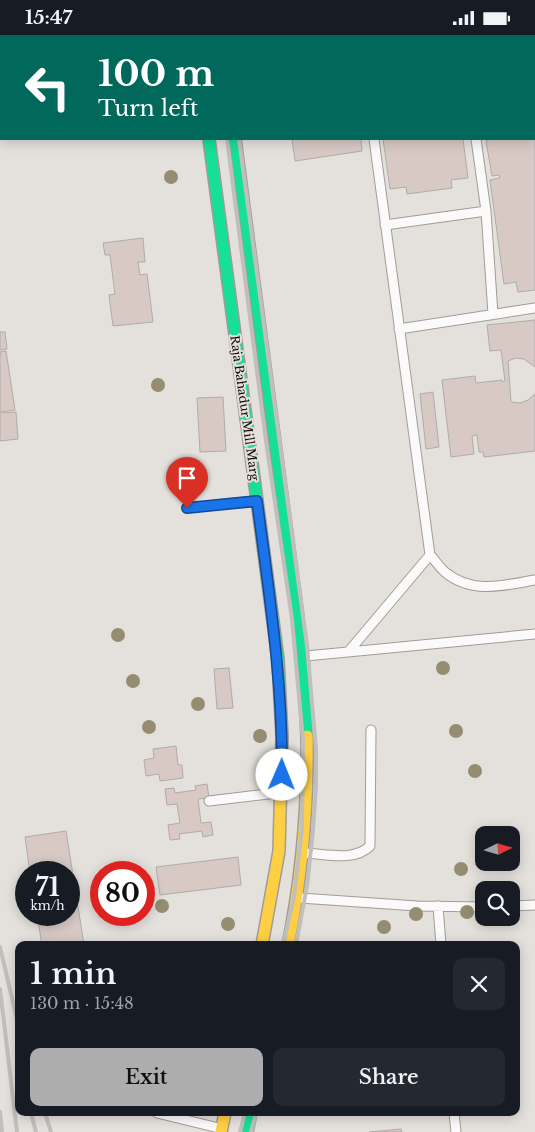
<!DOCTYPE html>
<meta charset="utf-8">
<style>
:root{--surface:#171b24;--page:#242831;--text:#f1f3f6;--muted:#9ea1a6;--accent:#adadad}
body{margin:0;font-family:"Libre Baskerville",serif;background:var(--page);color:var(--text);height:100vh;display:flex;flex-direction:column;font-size:19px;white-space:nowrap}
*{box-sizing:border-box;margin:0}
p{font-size:16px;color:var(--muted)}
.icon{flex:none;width:28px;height:28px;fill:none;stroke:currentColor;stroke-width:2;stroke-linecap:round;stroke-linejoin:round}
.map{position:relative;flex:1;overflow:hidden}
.panel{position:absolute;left:15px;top:906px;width:505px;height:175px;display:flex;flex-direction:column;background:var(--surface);border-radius:10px;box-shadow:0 2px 12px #0003}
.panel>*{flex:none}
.guide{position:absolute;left:0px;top:0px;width:535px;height:105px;box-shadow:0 2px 12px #0003;background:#00695c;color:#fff;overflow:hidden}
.needle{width:32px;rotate:85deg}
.tools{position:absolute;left:475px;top:791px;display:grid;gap:10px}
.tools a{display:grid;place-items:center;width:45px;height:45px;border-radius:10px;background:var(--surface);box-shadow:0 2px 12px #0003;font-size:25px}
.speed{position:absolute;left:15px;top:826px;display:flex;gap:10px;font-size:25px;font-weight:700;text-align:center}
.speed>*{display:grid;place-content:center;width:65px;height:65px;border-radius:50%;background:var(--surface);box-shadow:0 2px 12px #0003;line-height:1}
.speed small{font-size:12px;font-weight:400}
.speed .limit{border:8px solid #d22;background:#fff;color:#111}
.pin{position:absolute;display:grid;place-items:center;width:42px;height:42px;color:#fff;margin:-51px -21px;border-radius:50% 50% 50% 0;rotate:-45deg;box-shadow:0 0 5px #0007}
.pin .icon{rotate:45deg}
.me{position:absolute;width:55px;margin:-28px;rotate:1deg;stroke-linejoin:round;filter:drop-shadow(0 0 4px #0008)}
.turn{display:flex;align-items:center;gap:18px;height:105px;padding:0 15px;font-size:22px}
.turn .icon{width:65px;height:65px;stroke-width:2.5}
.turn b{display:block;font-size:35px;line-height:42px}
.round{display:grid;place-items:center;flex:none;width:52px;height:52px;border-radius:10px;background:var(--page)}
.head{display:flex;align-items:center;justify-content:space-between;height:85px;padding:0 15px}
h1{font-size:30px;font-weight:600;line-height:38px}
.button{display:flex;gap:10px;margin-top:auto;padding:10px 15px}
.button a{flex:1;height:58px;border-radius:10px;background:var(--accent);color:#111;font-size:20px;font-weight:600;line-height:58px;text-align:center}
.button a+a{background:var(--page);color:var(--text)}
.status{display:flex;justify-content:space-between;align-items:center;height:35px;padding:0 25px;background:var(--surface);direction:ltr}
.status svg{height:14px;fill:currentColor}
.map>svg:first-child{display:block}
.building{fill:#d8c9c5;stroke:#afaca9}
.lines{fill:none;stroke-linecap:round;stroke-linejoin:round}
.lane-casing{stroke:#a09c99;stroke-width:11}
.fast-casing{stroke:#a09c99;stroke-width:14}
.slow-casing{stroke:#a09c99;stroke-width:14}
.lane{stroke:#fbfafa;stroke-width:9}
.fast{stroke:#16e098;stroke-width:11}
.slow{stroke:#ffcf43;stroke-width:11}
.rail{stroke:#c0bfbe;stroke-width:4}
.tree{fill:#958c72}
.route-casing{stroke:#114b97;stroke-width:12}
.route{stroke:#1a73e8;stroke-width:9}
.labels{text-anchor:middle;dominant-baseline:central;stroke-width:4;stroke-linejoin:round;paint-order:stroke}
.street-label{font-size:12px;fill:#100d0b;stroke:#e8dfd9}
</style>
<div class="status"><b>15:47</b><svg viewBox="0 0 49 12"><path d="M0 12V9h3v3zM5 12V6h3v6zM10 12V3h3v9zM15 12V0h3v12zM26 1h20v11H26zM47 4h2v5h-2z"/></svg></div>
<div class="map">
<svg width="535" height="1097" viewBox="0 0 535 1097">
<rect width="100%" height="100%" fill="#e4e0dc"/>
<!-- building -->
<path class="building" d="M 370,0 L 449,0 L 449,1 L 370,1 Z
M 477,0 L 535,0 L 535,255 L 518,257 L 516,247 L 504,249 L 490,145 L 500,143 L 499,140 L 492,141 L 486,106 L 490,104 L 534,104 L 534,1 Z
M 292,104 L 361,104 L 362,116 L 295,126 Z
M 383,104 L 463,104 L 468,143 L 451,145 L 452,153 L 407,159 L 406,152 L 390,154 Z
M 143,203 L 145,227 L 138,227 L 140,240 L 147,239 L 153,287 L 113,291 L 109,260 L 115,259 L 110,220 L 105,220 L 103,208 Z
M 535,285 L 535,332 L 524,324 L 516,323 L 508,326 L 511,367 L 520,368 L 528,365 L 535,359 L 535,416 L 484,422 L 483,417 L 479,417 L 477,400 L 472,401 L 474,419 L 451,422 L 442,345 L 475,341 L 476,348 L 502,345 L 502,347 L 505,346 L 501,315 L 490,316 L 487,290 Z
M 0,297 L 5,297 L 7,314 L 0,315 Z
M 6,316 L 15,375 L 0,377 L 0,317 Z
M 433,357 L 439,412 L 426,414 L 420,359 Z
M 223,362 L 226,416 L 200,417 L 197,363 Z
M 16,377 L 18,404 L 0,406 L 0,378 Z
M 229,633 L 233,673 L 217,674 L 214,634 Z
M 176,711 L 178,730 L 182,730 L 183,743 L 160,746 L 159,739 L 146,741 L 144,725 L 154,723 L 153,714 Z
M 207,749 L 209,763 L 198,764 L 201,788 L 211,787 L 213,800 L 203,802 L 202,796 L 179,799 L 180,804 L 170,805 L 168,790 L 180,788 L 177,769 L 167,770 L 165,754 L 174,753 L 175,758 L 196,755 L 195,751 Z
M 66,796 L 84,910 L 42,910 L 37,880 L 69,880 L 69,838 L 30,838 L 25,802 Z
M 238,822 L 241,850 L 160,860 L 156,832 Z
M 401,1094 L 402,1097 L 369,1097 Z"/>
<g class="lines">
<!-- lane casing -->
<g class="lane-casing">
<path id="lane" d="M 360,0 L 360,1
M 463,0 L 463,1
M 374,104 L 430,520 C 435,525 439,532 445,537 C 472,560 505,550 535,545
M 476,104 L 486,176 L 493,279
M 385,190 L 486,176
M 399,294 L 535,273
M 187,473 L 254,466
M 349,616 L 430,520
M 306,621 L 535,599
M 209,766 L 276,758
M 304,818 C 326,819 354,827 370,811 L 371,695
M 300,863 L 417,871 L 484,872
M 438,871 L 441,910
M 511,871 L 535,870
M 157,1078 L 219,1093
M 454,1078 L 456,1097"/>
</g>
<!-- fast casing -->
<g class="fast-casing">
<path id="fast" d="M 195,0 L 195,1
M 221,0 L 221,1
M 209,104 L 278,624 L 282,702
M 235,104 L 303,621 L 307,701
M 247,1097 L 251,1078"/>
</g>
<!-- slow casing -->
<g class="slow-casing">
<path id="slow" d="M 262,910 L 279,816 L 282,702
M 288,910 C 302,841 308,772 307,701
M 221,1097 L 225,1078"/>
</g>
<!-- lane -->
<use href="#lane" class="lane"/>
<!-- fast -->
<use href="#fast" class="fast"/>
<!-- slow -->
<use href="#slow" class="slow"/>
<!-- rail -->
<path class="rail" d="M 227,104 L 266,406 L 292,584 L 303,705 L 302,793 L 294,862 L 283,910
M 239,104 L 307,611 L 316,714 L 316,751 L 313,795 L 307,851 L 296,910
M 0,912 L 19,993
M 0,954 L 17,1097
M 0,1077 L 2,1097
M 31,1078 L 36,1097
M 45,1078 L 51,1097
M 240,1097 L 245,1078
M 251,1097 L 256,1078"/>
</g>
<!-- trees -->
<g class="tree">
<circle cx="171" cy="142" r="7"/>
<circle cx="158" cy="350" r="7"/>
<circle cx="175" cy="435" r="7"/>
<circle cx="118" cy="600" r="7"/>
<circle cx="443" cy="633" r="7"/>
<circle cx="133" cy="646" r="7"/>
<circle cx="198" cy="669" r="7"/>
<circle cx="149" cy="692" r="7"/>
<circle cx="456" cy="696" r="7"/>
<circle cx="260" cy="701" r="7"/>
<circle cx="475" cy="736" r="7"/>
<circle cx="461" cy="834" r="7"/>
<circle cx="162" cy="871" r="7"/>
<circle cx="467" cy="877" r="7"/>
<circle cx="416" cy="879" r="7"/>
<circle cx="228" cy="889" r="7"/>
<circle cx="384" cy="892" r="7"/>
</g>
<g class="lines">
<!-- route casing -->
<g class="route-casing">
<path id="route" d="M 187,473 L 257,466 C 269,557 283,648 282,740"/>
</g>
<!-- route -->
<use href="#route" class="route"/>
</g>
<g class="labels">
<!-- street labels -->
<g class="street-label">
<text transform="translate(245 373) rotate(82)">Raja Bahadur Mill Marg</text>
</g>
</g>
</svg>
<div class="tools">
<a><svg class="needle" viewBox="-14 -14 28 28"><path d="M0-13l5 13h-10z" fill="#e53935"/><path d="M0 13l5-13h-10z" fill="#9ea1a6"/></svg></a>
<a><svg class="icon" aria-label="search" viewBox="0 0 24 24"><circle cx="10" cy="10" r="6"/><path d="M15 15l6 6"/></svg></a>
</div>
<div class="speed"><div>71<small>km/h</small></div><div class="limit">80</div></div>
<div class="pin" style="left:187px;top:473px;background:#d93025"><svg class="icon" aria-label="arrive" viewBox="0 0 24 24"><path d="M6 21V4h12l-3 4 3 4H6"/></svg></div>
<svg class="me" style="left:282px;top:740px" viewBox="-20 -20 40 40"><circle r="19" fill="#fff"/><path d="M0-13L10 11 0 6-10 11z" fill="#1a73e8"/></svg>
<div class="guide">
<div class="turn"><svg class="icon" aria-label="left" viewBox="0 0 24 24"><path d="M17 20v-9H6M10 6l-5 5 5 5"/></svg><div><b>100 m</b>Turn left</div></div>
</div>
<section class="panel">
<div class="head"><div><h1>1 min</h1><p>130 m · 15:48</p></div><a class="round"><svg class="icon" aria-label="close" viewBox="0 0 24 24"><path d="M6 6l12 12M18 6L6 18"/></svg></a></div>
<div class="button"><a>Exit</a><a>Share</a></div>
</section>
</div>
